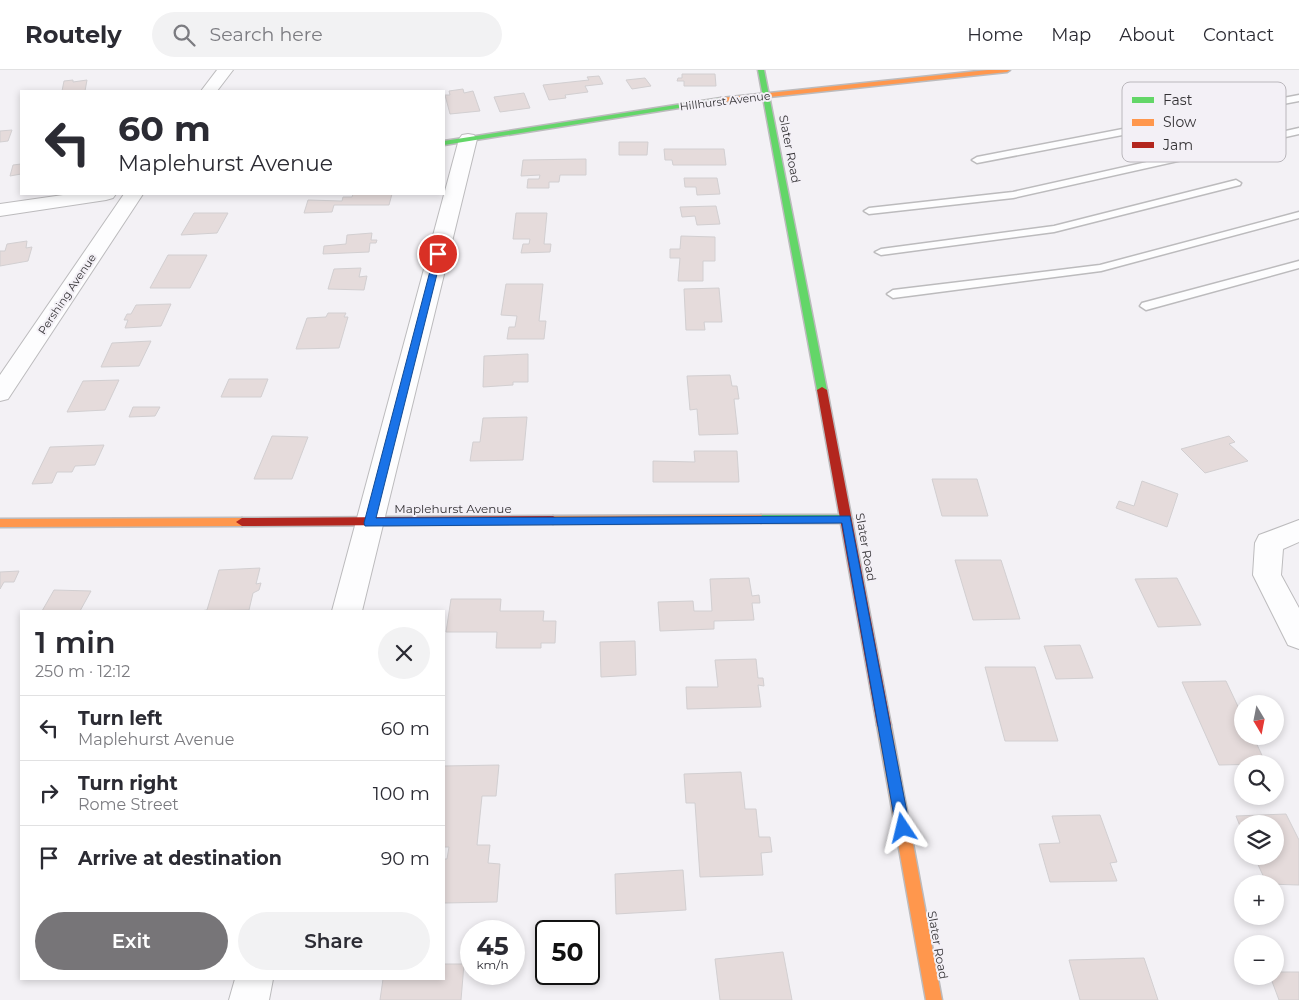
<!DOCTYPE html>
<meta charset="utf-8">
<style>
:root{--surface:#fff;--page:#f2f2f3;--text:#2b2b33;--muted:#7c7c81;--line:#e1e1e2;--accent:#777578}
body{margin:0;font-family:Montserrat,sans-serif;background:var(--page);color:var(--text);height:100vh;display:flex;flex-direction:column;font-size:19px;white-space:nowrap}
*{box-sizing:border-box;margin:0}
p{font-size:16px;color:var(--muted)}
.icon{flex:none;width:28px;height:28px;fill:none;stroke:currentColor;stroke-width:2;stroke-linecap:round;stroke-linejoin:round}
.map{position:relative;flex:1;overflow:hidden}
.drawer{position:absolute;left:20px;top:540px;width:425px;height:370px;display:flex;flex-direction:column;background:var(--surface);border-radius:0px;box-shadow:0 2px 8px #0003}
.drawer>*{flex:none}
.hud{position:absolute;left:20px;top:20px;width:425px;height:105px;border-radius:0px;box-shadow:0 2px 8px #0003;background:#fff;color:var(--text);overflow:hidden}
.needle{width:32px;rotate:170deg}
.controls{position:absolute;left:1234px;top:625px;display:grid;gap:10px}
.controls a{display:grid;place-items:center;width:50px;height:50px;border-radius:50%;background:var(--surface);box-shadow:0 2px 8px #0003;font-size:25px}
.speed{position:absolute;left:460px;top:850px;display:flex;gap:10px;font-size:25px;font-weight:700;text-align:center}
.speed>*{display:grid;place-content:center;width:65px;height:65px;border-radius:50%;background:var(--surface);box-shadow:0 2px 8px #0003;line-height:1}
.speed small{font-size:12px;font-weight:400}
.speed .limit{border:2px solid #111;border-radius:8px;background:#fff;color:#111}
.pin{position:absolute;display:grid;place-items:center;width:42px;height:42px;color:#fff;margin:-21px;border:2px solid #fff;border-radius:50%;box-shadow:0 1px 5px #0007}
.me{position:absolute;width:55px;margin:-28px;rotate:350deg;stroke-linejoin:round;filter:drop-shadow(0 0 4px #0008)}
.turn{display:flex;align-items:center;gap:18px;height:105px;padding:0 15px;font-size:22px}
.turn .icon{width:65px;height:65px;stroke-width:2.5}
.turn b{display:block;font-size:35px;line-height:42px}
.round{display:grid;place-items:center;flex:none;width:52px;height:52px;border-radius:26px;background:var(--page)}
.head{display:flex;align-items:center;justify-content:space-between;height:85px;padding:0 15px}
h1{font-size:30px;font-weight:600;line-height:38px}
.action{display:flex;gap:10px;margin-top:auto;padding:10px 15px}
.action a{flex:1;height:58px;border-radius:30px;background:var(--accent);color:#fff;font-size:20px;font-weight:600;line-height:58px;text-align:center}
.action a+a{background:var(--page);color:var(--text)}
ul{padding:0;list-style:none}
li{display:flex;align-items:center;gap:15px;height:65px;padding:0 15px;border-top:1px solid var(--line)}
li div{flex:1}
li b{display:block;font-size:19px}
li em{font-style:normal}
header{display:flex;align-items:center;gap:30px;box-sizing:border-box;height:70px;padding:0 25px;background:var(--surface);border-bottom:1px solid var(--line)}
header strong{font-size:24px}
nav{display:flex;gap:28px;margin-inline-start:auto;font-size:18px}
.search{width:350px;height:45px;background:var(--page);display:flex;align-items:center;gap:12px;box-sizing:border-box;padding:0 18px;border-radius:28px;color:var(--muted);font-size:19px}
.map>svg:first-child{display:block}
.building{fill:#e5dbdb;stroke:#d2cfd1}
.lines{fill:none;stroke-linecap:round;stroke-linejoin:round}
.lane-casing{stroke:#bcbbbd;stroke-width:3}
.street-casing{stroke:#bcbbbd;stroke-width:2}
.fast-casing{stroke:#bcbbbd;stroke-width:3}
.slow-casing{stroke:#bcbbbd;stroke-width:3}
.jam-casing{stroke:#bcbbbd;stroke-width:3}
.lane{fill:#fdfdfe;fill-rule:evenodd}
.street{fill:#fdfdfe;fill-rule:evenodd}
.fast{fill:#63d668;fill-rule:evenodd}
.slow{fill:#ff974d;fill-rule:evenodd}
.jam{fill:#b3261e;fill-rule:evenodd}
.route{fill:#1a73e8;stroke:#114b97}
.labels{text-anchor:middle;dominant-baseline:central;stroke-width:4;stroke-linejoin:round;paint-order:stroke}
.far-street-label{font-size:11px;fill:#343235;stroke:#f3f0f6}
.street-label{font-size:12px;fill:#343235;stroke:#f3f0f6}
.key{fill:#f3f0f6;stroke:#bab7bc;stroke-width:1}
.key-label{font-size:14px;fill:#343235}
</style>
<header>
<strong>Routely</strong>
<div class="search"><svg class="icon" aria-label="search" viewBox="0 0 24 24"><circle cx="10" cy="10" r="6"/><path d="M15 15l6 6"/></svg>Search here</div>
<nav><a>Home</a><a>Map</a><a>About</a><a>Contact</a></nav>
</header>
<div class="map">
<svg width="1299" height="930" viewBox="0 0 1299 930">
<rect width="100%" height="100%" fill="#f3f1f5"/>
<!-- building -->
<path class="building" d="M 682,4 L 715,4 L 716,16 L 684,16 L 684,11 L 677,11 L 678,8 L 682,8 Z
M 599,6 L 603,14 L 585,16 L 588,22 L 565,25 L 566,28 L 549,30 L 543,15 L 589,10 L 587,7 Z
M 645,8 L 651,16 L 632,19 L 626,10 Z
M 73,10 L 73,12 L 87,10 L 85,21 L 62,21 L 64,11 Z
M 463,19 L 464,23 L 473,21 L 480,41 L 450,44 L 445,25 L 450,25 L 449,21 Z
M 524,23 L 530,38 L 500,42 L 494,27 Z
M 12,60 L 8,71 L 0,72 L 0,61 Z
M 619,72 L 648,72 L 647,85 L 619,85 Z
M 664,79 L 724,79 L 726,95 L 673,95 L 672,90 L 665,90 Z
M 586,89 L 586,105 L 560,105 L 559,112 L 549,112 L 549,118 L 527,118 L 528,109 L 539,109 L 540,105 L 521,106 L 523,90 Z
M 21,94 L 21,104 L 10,106 L 13,95 Z
M 684,108 L 717,108 L 720,124 L 697,125 L 696,117 L 685,117 Z
M 353,124 L 392,124 L 389,135 L 334,135 L 332,142 L 304,143 L 308,130 L 342,131 L 343,127 L 352,127 Z
M 716,136 L 720,154 L 697,155 L 695,146 L 682,147 L 680,137 Z
M 194,143 L 228,143 L 217,163 L 181,165 Z
M 516,143 L 547,143 L 544,174 L 551,174 L 550,182 L 521,183 L 523,174 L 529,174 L 530,169 L 513,169 Z
M 372,163 L 371,170 L 377,170 L 376,173 L 370,173 L 369,182 L 323,184 L 324,176 L 346,174 L 347,165 Z
M 681,166 L 715,167 L 715,191 L 703,191 L 703,211 L 678,211 L 680,188 L 670,188 L 670,179 L 680,179 Z
M 27,171 L 26,178 L 32,177 L 28,191 L 0,196 L 0,181 L 5,181 L 7,174 Z
M 168,185 L 207,185 L 190,218 L 150,218 Z
M 361,198 L 359,207 L 367,206 L 364,220 L 328,219 L 334,199 Z
M 506,214 L 543,214 L 539,251 L 546,251 L 544,269 L 507,269 L 509,257 L 515,257 L 517,246 L 501,245 Z
M 719,218 L 722,252 L 704,252 L 705,260 L 686,260 L 684,219 Z
M 171,234 L 161,256 L 125,258 L 128,250 L 124,250 L 127,244 L 131,244 L 136,235 Z
M 328,243 L 346,243 L 344,247 L 348,247 L 339,278 L 296,279 L 307,248 L 326,247 Z
M 151,271 L 139,296 L 101,297 L 112,273 Z
M 528,284 L 528,312 L 513,312 L 513,315 L 483,317 L 484,286 Z
M 730,305 L 732,316 L 737,316 L 739,329 L 734,329 L 738,364 L 699,365 L 697,339 L 690,340 L 687,306 Z
M 229,309 L 268,309 L 261,327 L 221,327 Z
M 119,310 L 105,340 L 67,342 L 83,311 Z
M 133,337 L 160,337 L 155,346 L 129,347 Z
M 527,347 L 523,390 L 470,391 L 473,372 L 480,372 L 483,348 Z
M 272,366 L 308,367 L 292,409 L 254,409 Z
M 1229,366 L 1235,372 L 1229,374 L 1248,391 L 1205,403 L 1181,379 Z
M 104,375 L 95,395 L 75,396 L 72,402 L 57,402 L 52,413 L 32,414 L 50,377 Z
M 694,381 L 737,381 L 739,412 L 653,412 L 653,391 L 695,392 Z
M 932,409 L 977,409 L 988,446 L 942,446 Z
M 1142,411 L 1178,424 L 1167,457 L 1116,438 L 1119,431 L 1134,436 Z
M 955,490 L 1001,490 L 1020,549 L 973,550 Z
M 260,498 L 256,514 L 261,513 L 259,520 L 253,523 L 249,540 L 200,541 L 207,540 L 219,500 Z
M 19,501 L 14,512 L 4,512 L 0,519 L 0,502 Z
M 749,508 L 752,526 L 759,525 L 760,533 L 752,533 L 754,550 L 714,551 L 714,559 L 660,561 L 658,532 L 693,531 L 694,541 L 712,541 L 710,509 Z
M 1177,508 L 1201,555 L 1158,557 L 1135,509 Z
M 54,520 L 91,521 L 80,541 L 42,541 Z
M 451,529 L 501,529 L 500,541 L 544,541 L 543,551 L 556,551 L 555,573 L 541,573 L 541,578 L 496,578 L 497,562 L 446,562 Z
M 635,571 L 636,605 L 601,607 L 600,572 Z
M 1080,575 L 1093,608 L 1056,609 L 1044,576 Z
M 756,589 L 758,608 L 763,608 L 764,616 L 758,615 L 761,637 L 687,639 L 686,617 L 718,617 L 715,590 Z
M 985,597 L 1035,597 L 1058,671 L 1005,671 Z
M 1226,611 L 1242,645 L 1242,666 L 1253,666 L 1266,694 L 1219,695 L 1182,612 Z
M 499,695 L 496,726 L 482,726 L 477,775 L 490,775 L 488,793 L 500,794 L 497,832 L 444,833 L 444,789 L 447,789 L 449,777 L 444,777 L 444,696 Z
M 741,702 L 745,739 L 756,739 L 759,767 L 770,767 L 772,782 L 761,783 L 763,805 L 700,807 L 695,733 L 686,733 L 684,704 Z
M 1286,744 L 1299,770 L 1299,815 L 1267,814 L 1254,786 L 1275,786 L 1275,754 L 1242,754 L 1242,761 L 1236,746 Z
M 1100,745 L 1117,792 L 1110,793 L 1117,811 L 1050,812 L 1039,774 L 1060,773 L 1052,746 Z
M 683,800 L 686,840 L 616,844 L 615,804 Z
M 783,882 L 792,930 L 720,930 L 715,889 Z
M 1144,888 L 1158,930 L 1080,930 L 1069,890 Z
M 444,894 L 464,894 L 461,930 L 380,930 L 383,909 L 444,909 Z
M 1275,902 L 1299,902 L 1299,930 L 1279,930 L 1270,906 L 1275,906 Z"/>
<g class="lines">
<!-- lane casing -->
<g class="lane-casing">
<path id="lane" d="M 1299,25 L 1299,31 L 977,93 L 972,90 L 977,87 Z
M 1299,58 L 1299,64 L 1013,128 L 869,144 L 864,141 L 869,138 L 1013,122 Z
M 1236,110 L 1241,113 L 1240,115 L 1054,162 L 881,185 L 875,182 L 881,179 L 1054,156 Z
M 1299,142 L 1299,148 L 1101,201 L 893,228 L 887,224 L 893,220 L 1100,195 Z
M 1299,191 L 1299,198 L 1146,240 L 1140,236 L 1142,233 Z"/>
</g>
<!-- street casing -->
<g class="street-casing">
<path id="street" d="M 217,0 L 233,0 L 217,21 L 201,21 Z
M 468,64 L 474,65 L 477,69 L 362,541 L 332,541 L 459,69 L 462,65 Z
M 70,124 L 116,124 L 113,128 L 106,130 L 0,146 L 0,134 Z
M 124,124 L 143,124 L 8,329 L 0,331 L 0,305 Z
M 1299,450 L 1299,472 L 1283,479 L 1281,505 L 1299,538 L 1299,579 L 1288,575 L 1253,505 L 1255,473 L 1259,465 Z
M 235,909 L 273,909 L 269,930 L 229,930 Z"/>
</g>
<!-- fast casing -->
<g class="fast-casing">
<path id="fast" d="M 758,0 L 764,0 L 827,320 L 822,323 L 817,320 Z
M 721,28 L 724,30 L 723,31 L 444,75 L 444,71 Z
M 761,445 L 846,445 L 852,449 L 846,453 L 761,453 L 755,449 Z"/>
</g>
<!-- slow casing -->
<g class="slow-casing">
<path id="slow" d="M 988,0 L 1010,0 L 1007,2 L 721,32 L 718,30 L 721,28 Z
M 761,445 L 767,449 L 761,453 L 553,454 L 547,450 L 553,446 Z
M 242,448 L 248,452 L 242,456 L 0,457 L 0,449 Z
M 884,649 L 889,651 L 891,655 L 942,930 L 926,930 L 877,655 L 879,651 Z"/>
</g>
<!-- jam casing -->
<g class="jam-casing">
<path id="jam" d="M 822,317 L 827,320 L 891,655 L 889,659 L 884,661 L 879,659 L 877,655 L 817,320 Z
M 553,446 L 559,450 L 553,454 L 242,456 L 236,452 L 242,448 Z"/>
</g>
<!-- lane -->
<use href="#lane" class="lane"/>
<!-- street -->
<use href="#street" class="street"/>
<!-- fast -->
<use href="#fast" class="fast"/>
<!-- slow -->
<use href="#slow" class="slow"/>
<!-- jam -->
<use href="#jam" class="jam"/>
</g>
<!-- route -->
<path class="route" d="M 435,182 L 442,184 L 376,448 L 850,446 L 910,758 L 908,763 L 903,765 L 898,763 L 896,758 L 842,453 L 365,456 L 364,453 Z"/>
<g class="labels">
<!-- far-street labels -->
<g class="far-street-label">
<text transform="translate(725 31) rotate(-7)">Hillhurst Avenue</text>
<text transform="translate(67 224) rotate(-56)">Pershing Avenue</text>
</g>
<!-- street labels -->
<g class="street-label">
<text transform="translate(790 79) rotate(79)">Slater Road</text>
<text x="453" y="438">Maplehurst Avenue</text>
<text transform="translate(866 477) rotate(80)">Slater Road</text>
<text transform="translate(938 875) rotate(80)">Slater Road</text>
</g>
</g>
<!-- legend -->
<rect x="1122" y="12" width="164" height="80" rx="8" class="key"/>
<rect x="1132" y="27" width="22" height="6" fill="#63d668"/>
<rect x="1132" y="49" width="22" height="7" fill="#ff974d"/>
<rect x="1132" y="72" width="22" height="6" fill="#b3261e"/>
<g class="key-label">
<text x="1163" y="35">Fast</text>
<text x="1163" y="57">Slow</text>
<text x="1163" y="80">Jam</text>
</g>
</svg>
<div class="controls">
<a><svg class="needle" viewBox="-14 -14 28 28"><path d="M0-13l5 13h-10z" fill="#e53935"/><path d="M0 13l5-13h-10z" fill="#7c7c81"/></svg></a>
<a><svg class="icon" aria-label="search" viewBox="0 0 24 24"><circle cx="10" cy="10" r="6"/><path d="M15 15l6 6"/></svg></a>
<a><svg class="icon" aria-label="layers" viewBox="0 0 24 24"><path d="M12 4l9 5-9 5-9-5zM3 14l9 5 9-5"/></svg></a>
<a>+</a>
<a>−</a>
</div>
<div class="speed"><div>45<small>km/h</small></div><div class="limit">50</div></div>
<div class="pin" style="left:438px;top:184px;background:#d93025"><svg class="icon" aria-label="arrive" viewBox="0 0 24 24"><path d="M6 21V4h12l-3 4 3 4H6"/></svg></div>
<svg class="me" style="left:903px;top:758px" viewBox="-20 -20 40 40"><path d="M0-17L14 15 0 8-14 15z" fill="#1a73e8" stroke="#fff" stroke-width="4"/></svg>
<div class="hud">
<div class="turn"><svg class="icon" aria-label="left" viewBox="0 0 24 24"><path d="M17 20v-9H6M10 6l-5 5 5 5"/></svg><div><b>60 m</b>Maplehurst Avenue</div></div>
</div>
<section class="drawer">
<div class="head"><div><h1>1 min</h1><p>250 m · 12:12</p></div><a class="round"><svg class="icon" aria-label="close" viewBox="0 0 24 24"><path d="M6 6l12 12M18 6L6 18"/></svg></a></div>
<ul>
<li><svg class="icon" aria-label="left" viewBox="0 0 24 24"><path d="M17 20v-9H6M10 6l-5 5 5 5"/></svg><div><b>Turn left</b><p>Maplehurst Avenue</p></div><em>60 m</em></li>
<li><svg class="icon" aria-label="right" viewBox="0 0 24 24"><path d="M7 20v-9h11M14 6l5 5-5 5"/></svg><div><b>Turn right</b><p>Rome Street</p></div><em>100 m</em></li>
<li><svg class="icon" aria-label="arrive" viewBox="0 0 24 24"><path d="M6 21V4h12l-3 4 3 4H6"/></svg><div><b>Arrive at destination</b></div><em>90 m</em></li>
</ul>
<div class="action"><a>Exit</a><a>Share</a></div>
</section>
</div>
